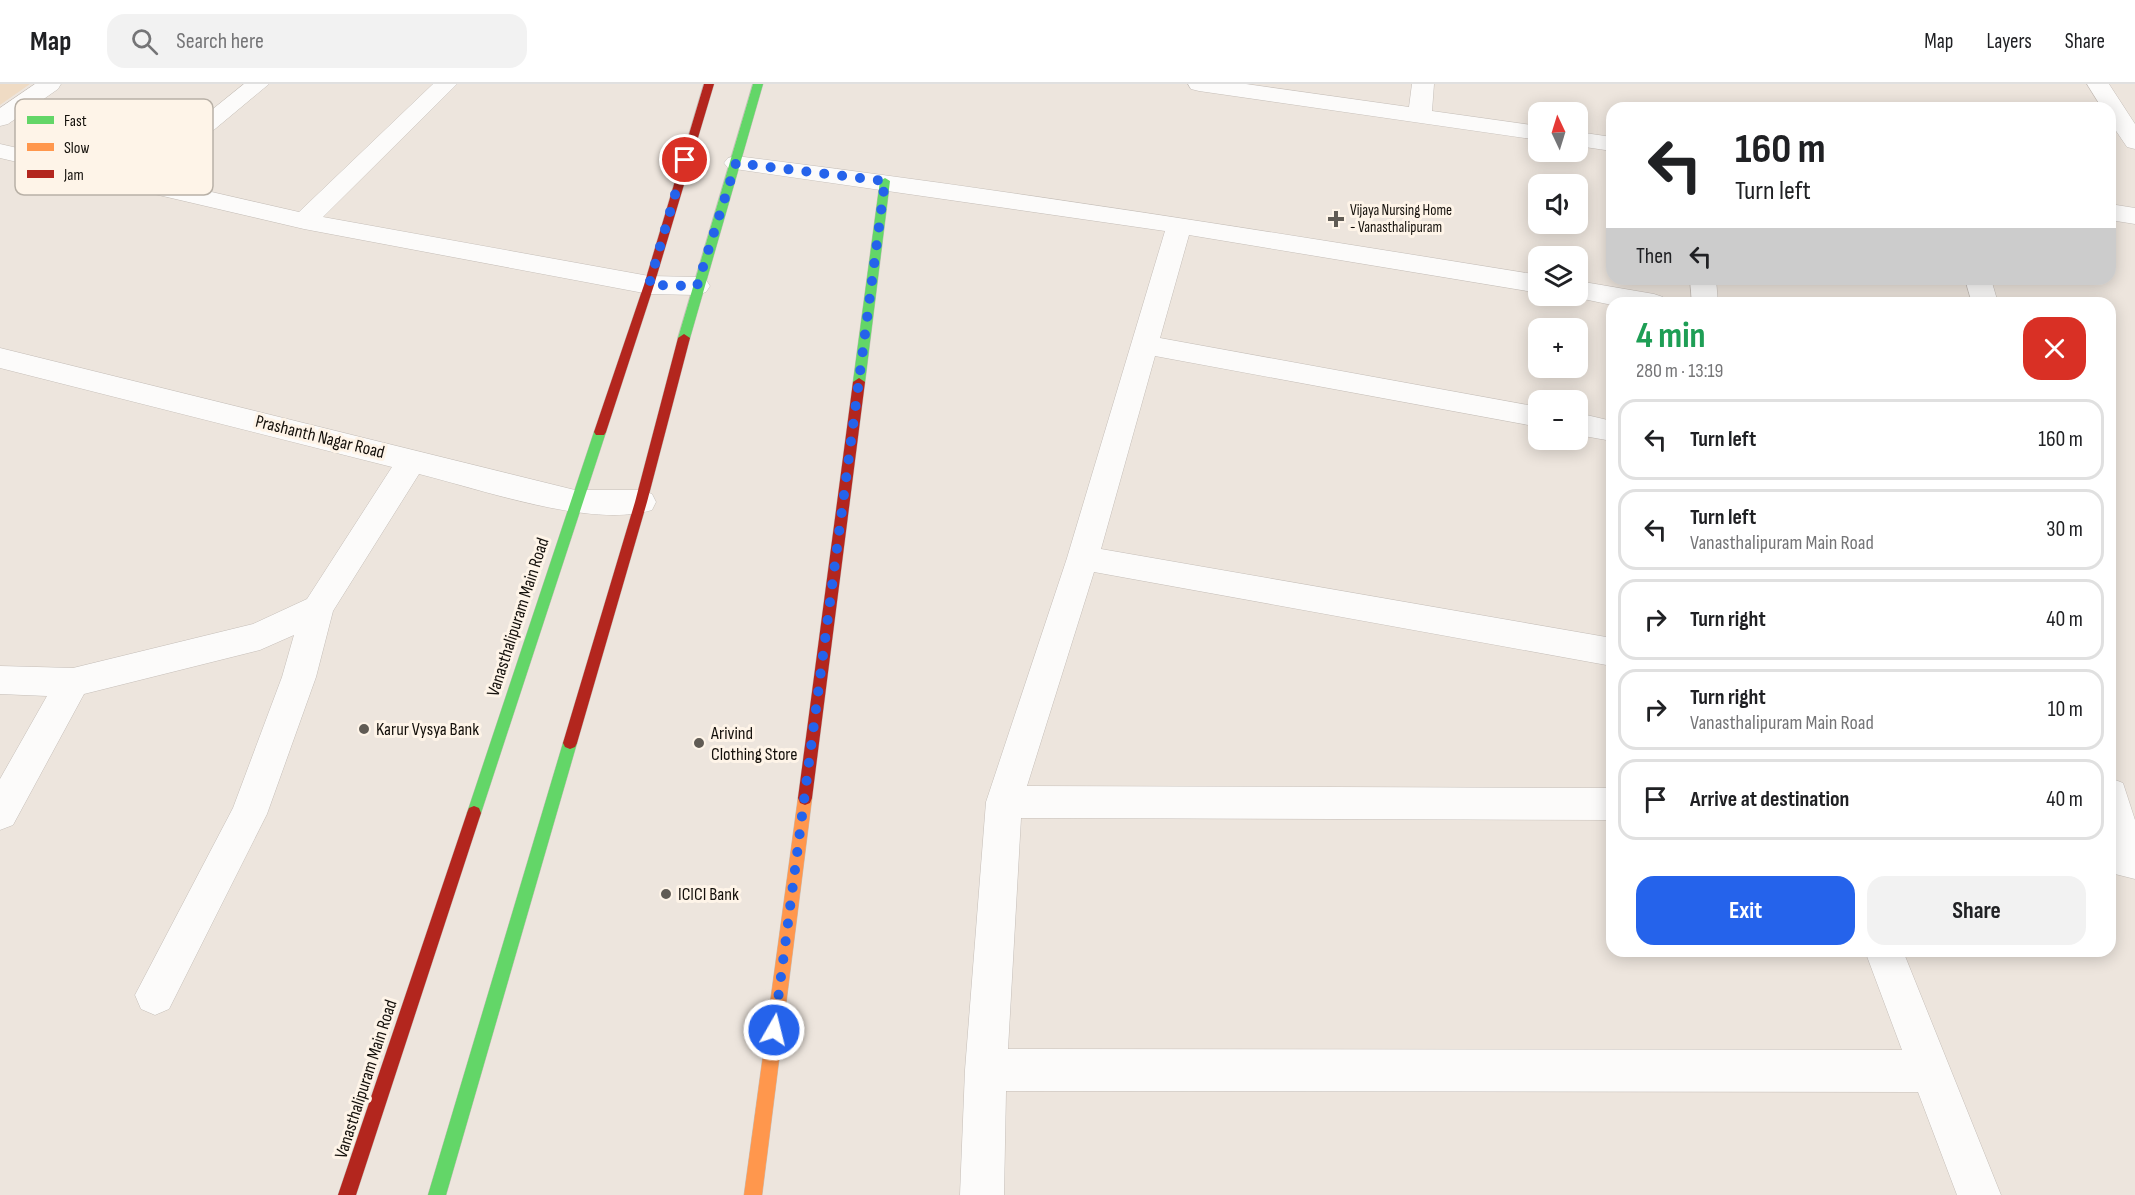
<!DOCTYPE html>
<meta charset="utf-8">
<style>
:root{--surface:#fff;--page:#f2f2f2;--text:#202124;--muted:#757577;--line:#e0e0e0;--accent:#2563eb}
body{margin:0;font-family:"Sofia Sans Condensed",sans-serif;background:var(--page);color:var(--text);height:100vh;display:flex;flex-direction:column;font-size:22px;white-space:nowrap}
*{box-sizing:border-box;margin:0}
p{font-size:20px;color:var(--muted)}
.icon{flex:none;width:33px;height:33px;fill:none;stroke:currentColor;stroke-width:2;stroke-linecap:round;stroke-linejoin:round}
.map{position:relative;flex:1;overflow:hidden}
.drawer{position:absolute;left:1606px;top:213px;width:510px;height:660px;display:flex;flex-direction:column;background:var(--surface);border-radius:18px;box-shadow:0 3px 15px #0003}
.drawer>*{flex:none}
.guide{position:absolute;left:1606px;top:18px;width:510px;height:183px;border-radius:18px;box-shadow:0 3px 15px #0003;background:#fff;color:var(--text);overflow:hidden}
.needle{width:39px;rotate:356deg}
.controls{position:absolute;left:1528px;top:18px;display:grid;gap:12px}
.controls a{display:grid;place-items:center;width:60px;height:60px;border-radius:12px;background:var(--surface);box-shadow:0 3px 15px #0003;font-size:30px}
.pin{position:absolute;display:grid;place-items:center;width:51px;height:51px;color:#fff;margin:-26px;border:3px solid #fff;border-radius:50%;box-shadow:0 2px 6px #0007}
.me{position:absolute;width:66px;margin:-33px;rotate:8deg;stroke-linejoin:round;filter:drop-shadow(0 0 4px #0008)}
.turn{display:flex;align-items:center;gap:21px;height:126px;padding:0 30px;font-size:27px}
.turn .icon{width:78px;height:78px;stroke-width:2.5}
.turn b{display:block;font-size:42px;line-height:51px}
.then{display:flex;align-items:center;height:57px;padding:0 30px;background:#0003;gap:12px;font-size:22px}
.round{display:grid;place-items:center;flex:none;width:63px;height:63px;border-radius:18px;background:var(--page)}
.headline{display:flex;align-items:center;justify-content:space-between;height:102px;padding:0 30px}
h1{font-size:36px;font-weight:700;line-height:45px;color:#1e9e55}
.action{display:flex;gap:12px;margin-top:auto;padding:12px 30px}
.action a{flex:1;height:69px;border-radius:18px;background:var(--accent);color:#fff;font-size:24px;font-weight:700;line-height:69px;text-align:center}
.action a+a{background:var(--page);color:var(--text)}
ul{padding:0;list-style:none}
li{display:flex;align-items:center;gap:18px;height:81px;margin:0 12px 9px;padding:0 18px;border:3px solid var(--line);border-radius:18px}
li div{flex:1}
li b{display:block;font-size:22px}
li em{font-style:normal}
header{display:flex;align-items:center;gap:36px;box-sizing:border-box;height:84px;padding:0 30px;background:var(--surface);border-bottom:2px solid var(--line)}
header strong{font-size:28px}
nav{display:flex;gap:33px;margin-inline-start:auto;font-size:21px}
.search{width:420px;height:54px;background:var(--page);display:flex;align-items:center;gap:15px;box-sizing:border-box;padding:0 21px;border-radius:18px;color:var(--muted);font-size:22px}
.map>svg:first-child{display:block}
.green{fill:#efdbc4}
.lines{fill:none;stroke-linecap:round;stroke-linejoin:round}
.street-casing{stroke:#c5beb8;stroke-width:1}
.fast-casing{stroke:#c5beb8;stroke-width:1}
.slow-casing{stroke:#c5beb8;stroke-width:1}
.jam-casing{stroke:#c5beb8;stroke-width:1}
.street{fill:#fcfbfa;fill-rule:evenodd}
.fast{fill:#63d668;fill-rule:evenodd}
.slow{fill:#ff974d;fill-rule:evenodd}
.jam{fill:#b3261e;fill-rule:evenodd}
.route{stroke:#2563eb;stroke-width:10;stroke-dasharray:0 18}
.poi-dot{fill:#605b54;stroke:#fef4e8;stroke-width:2}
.labels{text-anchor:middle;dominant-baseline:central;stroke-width:6;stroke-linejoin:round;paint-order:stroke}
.far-poi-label{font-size:15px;fill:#14100b;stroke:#fef4e8;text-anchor:start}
.street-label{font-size:18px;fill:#14100b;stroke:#fef4e8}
.poi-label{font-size:18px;fill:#14100b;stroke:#fef4e8;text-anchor:start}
.key{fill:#fef4e8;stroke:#b8b0a6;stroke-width:1.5}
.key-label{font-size:16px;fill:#14100b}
</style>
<header>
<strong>Map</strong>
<div class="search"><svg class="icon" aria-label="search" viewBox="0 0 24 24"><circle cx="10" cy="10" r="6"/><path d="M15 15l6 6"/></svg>Search here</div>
<nav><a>Map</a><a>Layers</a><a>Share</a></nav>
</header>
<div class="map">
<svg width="2135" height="1111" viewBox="0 0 2135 1111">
<rect width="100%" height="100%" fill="#ede5dd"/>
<!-- green -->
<path class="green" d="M 0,0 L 30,0 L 0,21 Z"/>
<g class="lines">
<!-- street casing -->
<g class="street-casing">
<path id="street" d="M 35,0 L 61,0 L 58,5 L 8,40 L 0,42 L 0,24 Z
M 244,0 L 269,0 L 155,95 L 299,128 L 433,0 L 457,0 L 323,133 L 649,192 L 697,193 L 706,196 L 710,202 L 706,208 L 697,211 L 649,210 L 304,145 L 0,74 L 0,60 L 132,90 Z
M 1188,0 L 1246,0 L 1409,23 L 1412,0 L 1434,0 L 1432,27 L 1539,42 L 1539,56 L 1199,7 L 1191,5 Z
M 2087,0 L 2109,0 L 2135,40 L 2135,65 L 2127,63 L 2110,38 L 2110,24 L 2102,24 Z
M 1578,48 L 1612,53 L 1612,67 L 1578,62 Z
M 736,72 C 1005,105 1272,148 1539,191 L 1539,209 L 1189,151 L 1160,254 L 1539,323 L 1539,343 L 1155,272 L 1101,465 L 1612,554 L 1612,582 L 1094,488 L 1027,702 L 1612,704 L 1612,736 L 1021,734 L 1008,965 L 1902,966 L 1865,867 L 1903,867 L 2001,1111 L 1957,1111 L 1918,1008 L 1006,1007 L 1004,1111 L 960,1111 L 965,986 L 986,718 L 1067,474 L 1165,147 L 728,84 L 724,79 L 728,74 Z
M 2110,120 L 2135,124 L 2135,140 L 2110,136 Z
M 1690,195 L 1716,195 L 1718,219 L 1692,219 Z
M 1965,195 L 1991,195 L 1998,219 L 1972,219 Z
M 1578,197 L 1654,210 L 1663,213 L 1667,219 L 1612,221 L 1569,212 L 1578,212 Z
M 0,264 L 575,406 L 641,406 L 652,410 L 656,418 L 652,426 C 592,445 480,405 419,390 L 333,527 L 316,593 L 267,730 L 169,925 L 155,931 L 141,925 L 135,911 L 233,724 L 282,593 L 294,551 L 260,566 L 84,610 L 13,741 L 0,746 L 0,695 L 47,612 L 0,610 L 0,582 L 73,584 L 253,540 L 307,515 L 392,383 L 0,284 Z
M 1578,329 L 1612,337 L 1612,357 L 1578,351 Z
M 2110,694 L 2123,699 L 2135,736 L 2135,795 L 2115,790 L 2110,781 Z"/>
</g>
<!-- fast casing -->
<g class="fast-casing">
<path id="fast" d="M 753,0 L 763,0 L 690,254 L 684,258 L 678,254 Z
M 885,94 L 890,97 L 865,298 L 859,302 L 853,298 L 880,97 Z
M 600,344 L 606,348 L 481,729 L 479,734 L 474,736 L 469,734 L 467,729 L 594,348 Z
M 570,653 L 575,655 L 577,659 L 446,1111 L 428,1111 L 563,659 L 565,655 Z"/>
</g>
<!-- slow casing -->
<g class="slow-casing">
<path id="slow" d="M 805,707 L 810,709 L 812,714 L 762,1111 L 744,1111 L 798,714 L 800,709 Z"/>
</g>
<!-- jam casing -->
<g class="jam-casing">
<path id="jam" d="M 704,0 L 714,0 L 654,201 L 606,348 L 604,351 L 596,351 L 594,348 L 644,201 Z
M 684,250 L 690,254 L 647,418 L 577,659 L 575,663 L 570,665 L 565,663 L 563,659 L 635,418 L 678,254 Z
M 859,294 L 865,298 L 812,714 L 810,719 L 805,721 L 800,719 L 798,714 L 853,298 Z
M 474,722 L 479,724 L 481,729 L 356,1111 L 338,1111 L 467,729 L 469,724 Z"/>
</g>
<!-- street -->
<use href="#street" class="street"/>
<!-- fast -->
<use href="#fast" class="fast"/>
<!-- slow -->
<use href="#slow" class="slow"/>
<!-- jam -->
<use href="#jam" class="jam"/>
</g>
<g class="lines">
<!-- route -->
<path class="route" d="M 685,76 L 649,201 L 697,202 L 736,79 L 885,97 L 774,946"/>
</g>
<!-- markers -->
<g class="poi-dot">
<path d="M1333 126h6v6h6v6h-6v6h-6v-6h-6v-6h6z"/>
<circle cx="364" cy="645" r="6"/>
<circle cx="699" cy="659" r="6"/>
<circle cx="666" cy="810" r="6"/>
</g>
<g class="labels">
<!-- far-poi labels -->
<g class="far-poi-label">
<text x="1350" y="126">Vijaya Nursing Home<tspan x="1350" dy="17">- Vanasthalipuram</tspan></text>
</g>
<!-- street labels -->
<g class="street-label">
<text transform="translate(320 353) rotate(14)">Prashanth Nagar Road</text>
<text transform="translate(518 533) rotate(-72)">Vanasthalipuram Main Road</text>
<text transform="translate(366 995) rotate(-72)">Vanasthalipuram Main Road</text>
</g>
<!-- poi labels -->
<g class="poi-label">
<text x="376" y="645">Karur Vysya Bank</text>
<text x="711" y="649">Arivind<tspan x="711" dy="21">Clothing Store</tspan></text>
<text x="678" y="810">ICICI Bank</text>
</g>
</g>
<!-- legend -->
<rect x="15" y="15" width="198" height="96" rx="9" class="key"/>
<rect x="27" y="32" width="27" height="8" fill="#63d668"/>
<rect x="27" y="59" width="27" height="8" fill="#ff974d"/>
<rect x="27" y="86" width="27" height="8" fill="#b3261e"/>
<g class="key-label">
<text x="64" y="42">Fast</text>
<text x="64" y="69">Slow</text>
<text x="64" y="96">Jam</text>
</g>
</svg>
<div class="controls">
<a><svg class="needle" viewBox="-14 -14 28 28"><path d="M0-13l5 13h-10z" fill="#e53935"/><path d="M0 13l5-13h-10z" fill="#757577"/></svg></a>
<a><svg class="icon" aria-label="sound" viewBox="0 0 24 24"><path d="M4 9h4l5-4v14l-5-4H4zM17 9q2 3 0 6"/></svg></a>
<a><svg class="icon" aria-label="layers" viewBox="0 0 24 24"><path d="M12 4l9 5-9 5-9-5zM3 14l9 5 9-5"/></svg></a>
<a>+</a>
<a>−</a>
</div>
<div class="pin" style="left:685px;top:76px;background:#d93025"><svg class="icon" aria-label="arrive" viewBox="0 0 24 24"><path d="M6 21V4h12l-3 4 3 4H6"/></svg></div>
<svg class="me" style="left:774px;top:946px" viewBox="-20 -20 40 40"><circle r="17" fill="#2563eb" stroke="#fff" stroke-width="3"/><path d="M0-11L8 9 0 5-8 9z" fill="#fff"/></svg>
<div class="guide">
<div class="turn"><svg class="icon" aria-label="left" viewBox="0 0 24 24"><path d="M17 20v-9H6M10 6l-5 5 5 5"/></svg><div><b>160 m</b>Turn left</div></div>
<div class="then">Then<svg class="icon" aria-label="left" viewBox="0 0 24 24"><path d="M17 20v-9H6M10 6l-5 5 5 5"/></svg></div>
</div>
<section class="drawer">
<div class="headline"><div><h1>4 min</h1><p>280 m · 13:19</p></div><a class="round" style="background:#d93025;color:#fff"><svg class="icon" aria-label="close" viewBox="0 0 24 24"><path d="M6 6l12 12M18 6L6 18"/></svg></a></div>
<ul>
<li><svg class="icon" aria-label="left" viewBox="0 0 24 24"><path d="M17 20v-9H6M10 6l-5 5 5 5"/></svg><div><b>Turn left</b></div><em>160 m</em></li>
<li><svg class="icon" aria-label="left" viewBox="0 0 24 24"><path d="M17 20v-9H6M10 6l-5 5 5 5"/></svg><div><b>Turn left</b><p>Vanasthalipuram Main Road</p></div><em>30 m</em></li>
<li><svg class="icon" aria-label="right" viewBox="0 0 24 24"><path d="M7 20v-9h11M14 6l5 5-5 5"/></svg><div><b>Turn right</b></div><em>40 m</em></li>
<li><svg class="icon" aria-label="right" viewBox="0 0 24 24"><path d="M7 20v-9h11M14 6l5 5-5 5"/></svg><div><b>Turn right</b><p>Vanasthalipuram Main Road</p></div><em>10 m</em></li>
<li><svg class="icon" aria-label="arrive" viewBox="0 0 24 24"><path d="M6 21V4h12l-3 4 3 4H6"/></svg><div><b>Arrive at destination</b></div><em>40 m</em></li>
</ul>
<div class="action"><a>Exit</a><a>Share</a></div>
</section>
</div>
